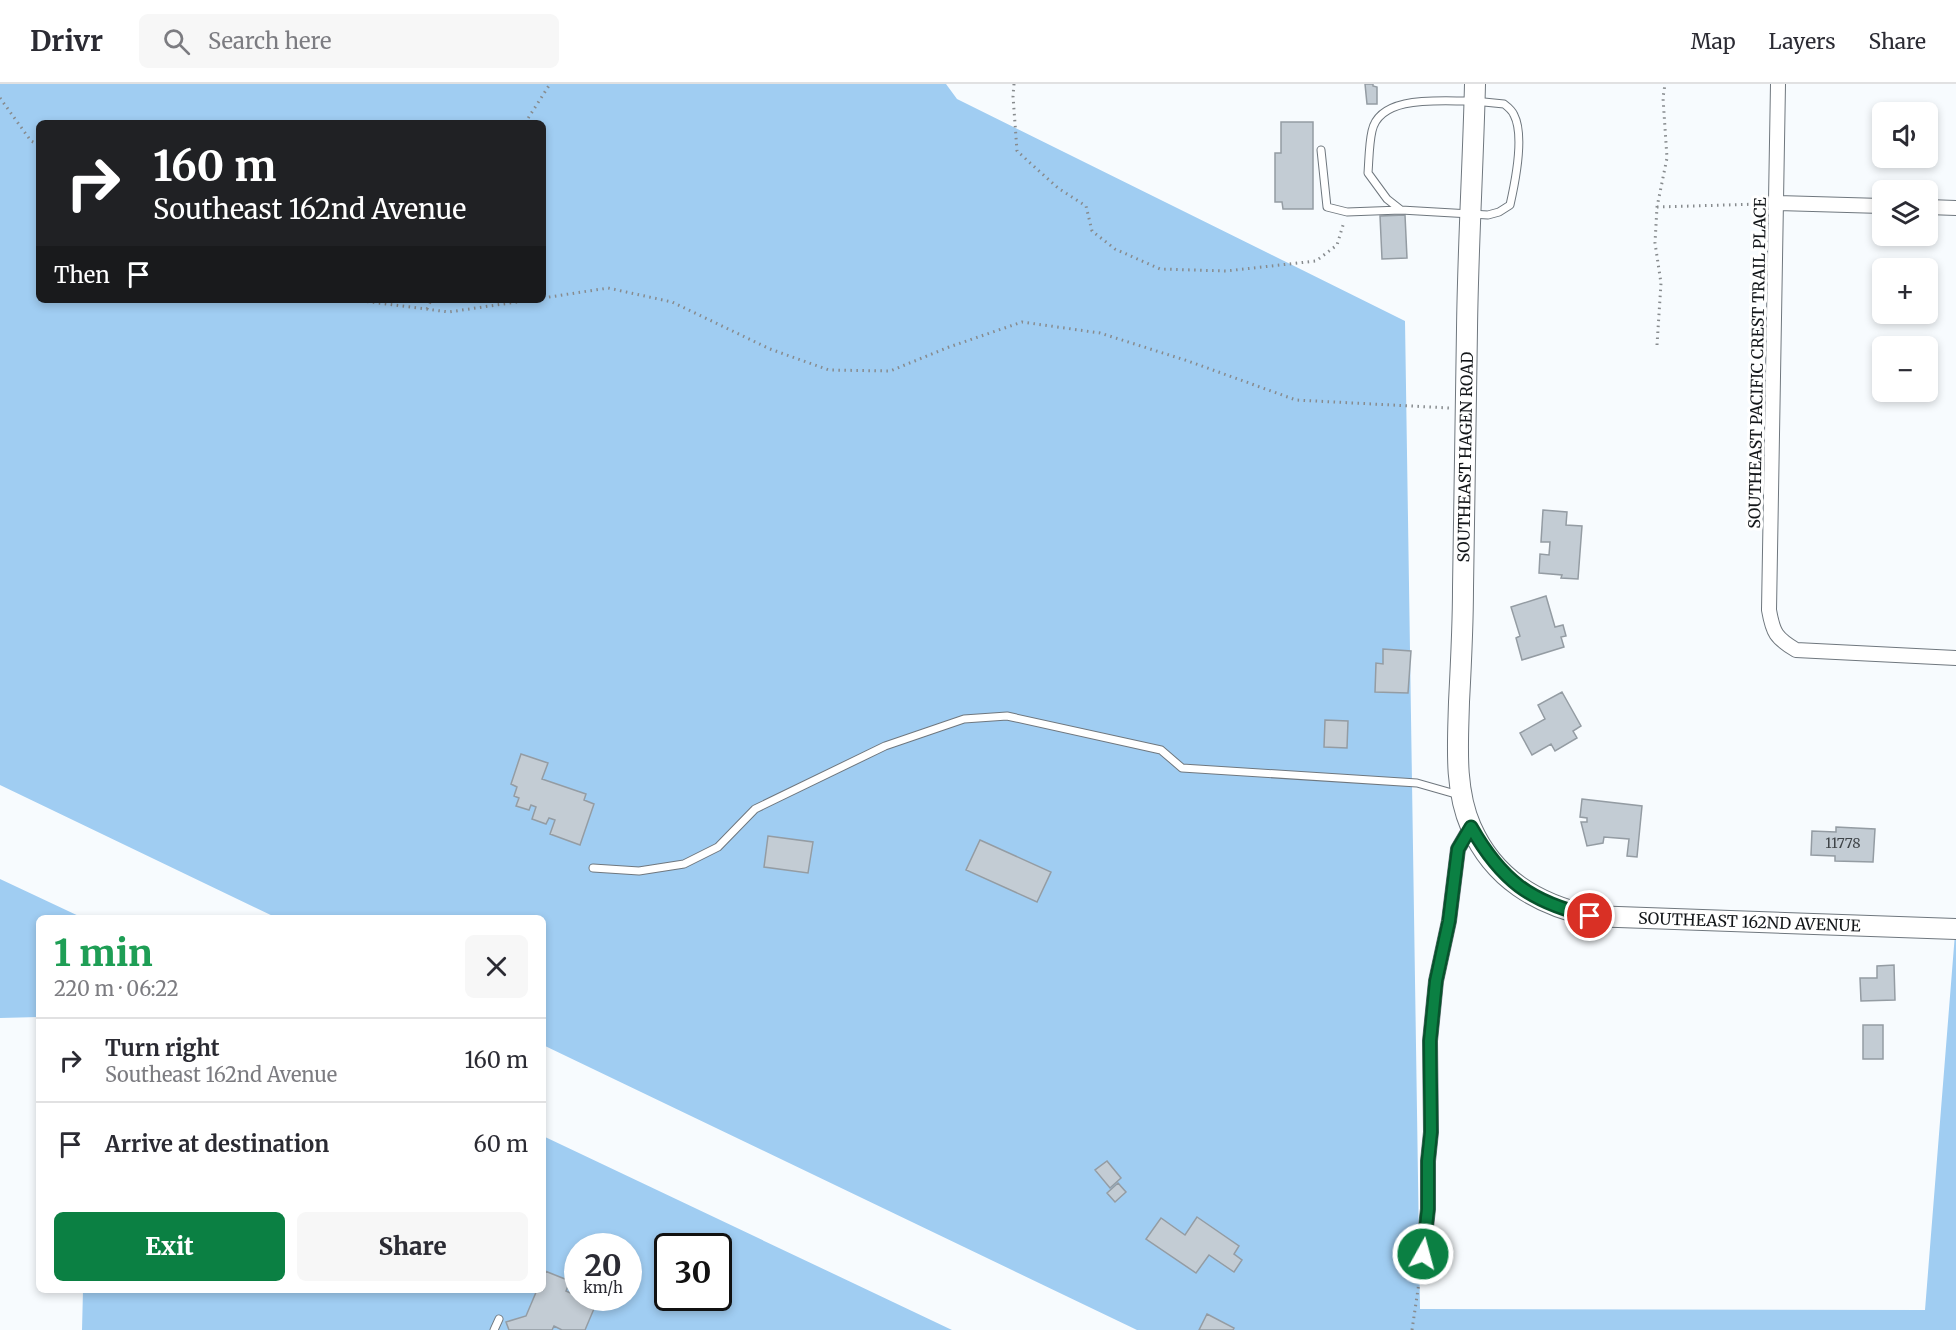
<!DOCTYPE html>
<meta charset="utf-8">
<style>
:root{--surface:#fff;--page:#f7f7f7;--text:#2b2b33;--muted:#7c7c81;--line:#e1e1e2;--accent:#0b8043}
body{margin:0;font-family:Merriweather,serif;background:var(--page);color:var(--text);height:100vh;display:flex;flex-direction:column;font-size:22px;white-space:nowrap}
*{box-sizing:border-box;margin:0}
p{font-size:20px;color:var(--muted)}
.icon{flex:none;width:33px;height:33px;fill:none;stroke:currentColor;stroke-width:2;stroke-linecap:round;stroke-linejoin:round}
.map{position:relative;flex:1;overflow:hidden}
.details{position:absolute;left:36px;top:831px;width:510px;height:378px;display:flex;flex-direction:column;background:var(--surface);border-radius:9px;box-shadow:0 3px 9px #0003}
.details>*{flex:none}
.top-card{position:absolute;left:36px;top:36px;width:510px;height:183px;border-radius:9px;box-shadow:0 3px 9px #0003;background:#202124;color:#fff;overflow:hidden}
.controls{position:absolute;left:1872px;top:18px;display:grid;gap:12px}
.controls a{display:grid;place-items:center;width:66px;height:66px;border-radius:9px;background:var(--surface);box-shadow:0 3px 9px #0003;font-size:30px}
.speed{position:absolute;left:564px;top:1149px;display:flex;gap:12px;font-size:30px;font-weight:700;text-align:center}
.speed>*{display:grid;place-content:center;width:78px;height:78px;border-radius:50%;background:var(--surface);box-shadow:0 3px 9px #0003;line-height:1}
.speed small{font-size:15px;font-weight:400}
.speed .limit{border:3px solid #111;border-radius:9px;background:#fff;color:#111}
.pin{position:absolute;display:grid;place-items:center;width:51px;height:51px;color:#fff;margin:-26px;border:3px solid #fff;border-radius:50%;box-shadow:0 2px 6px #0007}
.me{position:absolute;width:66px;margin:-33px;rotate:7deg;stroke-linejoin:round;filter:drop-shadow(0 0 4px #0008)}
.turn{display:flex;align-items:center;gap:21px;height:126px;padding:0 18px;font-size:27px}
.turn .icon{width:78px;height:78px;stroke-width:2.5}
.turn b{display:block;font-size:42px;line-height:51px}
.then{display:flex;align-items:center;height:57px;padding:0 18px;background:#0003;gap:12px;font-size:22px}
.round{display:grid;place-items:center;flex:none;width:63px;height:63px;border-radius:9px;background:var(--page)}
.head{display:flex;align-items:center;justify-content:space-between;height:102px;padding:0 18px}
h1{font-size:36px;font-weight:800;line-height:45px;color:#1e9e55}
.primary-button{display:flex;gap:12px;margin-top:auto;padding:12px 18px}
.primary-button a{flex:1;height:69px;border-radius:9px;background:var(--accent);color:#fff;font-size:24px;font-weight:800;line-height:69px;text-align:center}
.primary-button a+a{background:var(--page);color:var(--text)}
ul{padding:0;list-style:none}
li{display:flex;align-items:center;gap:18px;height:84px;padding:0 18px;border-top:2px solid var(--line)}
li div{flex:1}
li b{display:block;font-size:22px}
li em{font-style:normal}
header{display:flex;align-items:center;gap:36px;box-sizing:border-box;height:84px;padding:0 30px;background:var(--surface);border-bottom:2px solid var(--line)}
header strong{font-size:28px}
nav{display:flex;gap:33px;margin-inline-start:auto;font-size:21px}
.search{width:420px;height:54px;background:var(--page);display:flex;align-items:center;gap:15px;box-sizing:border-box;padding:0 21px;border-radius:9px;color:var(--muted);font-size:22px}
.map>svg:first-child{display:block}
.green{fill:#a0cdf2;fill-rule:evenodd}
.building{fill:#c3ccd4;stroke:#949ca3;stroke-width:1.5}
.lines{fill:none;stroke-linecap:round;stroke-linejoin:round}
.lane-casing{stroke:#6f777e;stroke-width:9}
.street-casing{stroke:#6f777e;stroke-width:16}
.secondary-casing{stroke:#6f777e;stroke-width:22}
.path{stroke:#878b8e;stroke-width:3;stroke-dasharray:1.5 4.5;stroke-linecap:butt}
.lane{stroke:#fff;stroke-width:7}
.street{stroke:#fff;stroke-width:14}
.secondary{stroke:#fff;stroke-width:20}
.route-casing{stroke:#07532c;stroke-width:15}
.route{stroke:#0b8043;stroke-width:10}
.labels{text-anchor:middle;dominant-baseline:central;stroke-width:6;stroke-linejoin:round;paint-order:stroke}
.number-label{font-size:14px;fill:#3f4448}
.street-label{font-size:16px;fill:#131619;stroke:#fff}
</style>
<header>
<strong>Drivr</strong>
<div class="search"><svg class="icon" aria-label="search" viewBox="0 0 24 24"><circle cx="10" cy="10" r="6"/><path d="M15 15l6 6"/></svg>Search here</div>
<nav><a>Map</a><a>Layers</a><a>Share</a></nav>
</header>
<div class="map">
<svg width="1956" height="1246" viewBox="0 0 1956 1246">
<rect width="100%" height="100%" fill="#f7fbfe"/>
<!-- green -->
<path class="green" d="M 0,0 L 946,0 L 957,15 L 1405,237 L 1420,1225 L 1925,1226 L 1956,837 L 1956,1246 L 1137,1246 L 543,961 L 543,834 L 277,834 L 0,701 ZM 39,39 L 543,39 L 543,216 L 39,216 Z
M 0,795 L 83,834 L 39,834 L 39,933 L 0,934 Z
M 543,1052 L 952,1246 L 82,1246 L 83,1206 L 543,1206 ZM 578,1162 L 628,1162 L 628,1214 L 578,1214 ZM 668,1162 L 718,1162 L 718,1214 L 668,1214 Z"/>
<!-- building -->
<path class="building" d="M 1365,0 L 1373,0 L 1373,2 L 1377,3 L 1377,20 L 1367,20 Z
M 1281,38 L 1313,38 L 1313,125 L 1283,125 L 1282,118 L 1275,118 L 1275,69 L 1281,69 Z
M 1405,131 L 1407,174 L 1382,175 L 1380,132 Z
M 1543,426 L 1567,428 L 1566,441 L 1582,442 L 1578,495 L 1561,494 L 1562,491 L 1539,489 L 1540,470 L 1549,471 L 1550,458 L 1541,458 Z
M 1546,512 L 1555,543 L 1563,541 L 1566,552 L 1561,553 L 1564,563 L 1522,576 L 1516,554 L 1520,552 L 1511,523 Z
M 1383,565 L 1411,567 L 1408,609 L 1375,608 L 1376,579 L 1383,580 Z
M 1562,608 L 1581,642 L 1573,647 L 1577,654 L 1555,667 L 1551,660 L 1532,671 L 1520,649 L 1545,635 L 1538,621 Z
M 1325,636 L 1348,637 L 1347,664 L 1324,663 Z
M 521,670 L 548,679 L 542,695 L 586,710 L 584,716 L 594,720 L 580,761 L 550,750 L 555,736 L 549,734 L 546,740 L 532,735 L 536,723 L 531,721 L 529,726 L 516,722 L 519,714 L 514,712 L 517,703 L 511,700 Z
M 1582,715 L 1642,722 L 1637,773 L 1627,772 L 1629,755 L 1604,753 L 1603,759 L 1587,762 L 1581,738 L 1587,738 L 1587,734 L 1580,733 Z
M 1836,743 L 1875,745 L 1873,778 L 1835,777 L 1835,772 L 1811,771 L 1812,747 L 1836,748 Z
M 768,752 L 813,758 L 808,789 L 764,783 Z
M 980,756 L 1051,788 L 1037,818 L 966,786 Z
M 1894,881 L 1895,916 L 1861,917 L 1860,894 L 1877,894 L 1877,882 Z
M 1863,941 L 1883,941 L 1883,975 L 1863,975 Z
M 1107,1077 L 1121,1094 L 1110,1104 L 1095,1086 Z
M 1118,1099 L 1126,1108 L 1115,1118 L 1107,1109 Z
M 1197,1133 L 1239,1162 L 1234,1170 L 1242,1176 L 1234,1188 L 1209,1171 L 1196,1189 L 1146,1155 L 1161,1134 L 1185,1151 Z
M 545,1187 L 570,1197 L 566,1207 L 596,1220 L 585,1246 L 562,1246 L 554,1242 L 552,1246 L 509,1246 L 506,1238 L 526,1232 L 537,1206 L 543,1206 Z
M 1207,1230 L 1234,1244 L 1233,1246 L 1199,1246 Z"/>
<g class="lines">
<!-- lane casing -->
<g class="lane-casing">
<path id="lane" d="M 1474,17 L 1504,20 C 1508,23 1512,26 1514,31 C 1525,52 1515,99 1510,121 L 1499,128 L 1488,131 L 1401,126 L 1387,115 L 1368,89 C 1369,76 1369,60 1372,47 C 1380,9 1445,18 1474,17 Z
M 1321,66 L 1327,123 L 1347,128 L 1401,126
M 593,784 L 639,787 L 684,780 L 718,763 L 755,725 L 885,662 L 964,635 L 1007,632 L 1161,666 L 1182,684 L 1417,699 L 1459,711
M 494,1246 L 499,1235"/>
</g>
<!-- street casing -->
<g class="street-casing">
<path id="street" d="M 1778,0 L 1769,526 C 1773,549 1776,554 1796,566 L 1956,574
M 1777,119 L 1882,122
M 1928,123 L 1956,124
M 1423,1170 L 1428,1125 L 1428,1077 L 1431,1048 L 1430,957 L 1436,897 L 1449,837 L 1458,765 L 1471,743"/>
</g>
<!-- secondary casing -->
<g class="secondary-casing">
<g id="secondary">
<path id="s1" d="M 1475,0 C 1473,82 1468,163 1467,245 C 1465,331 1465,418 1463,504 C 1463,542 1461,580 1459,618 C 1458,659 1454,704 1471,743 C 1494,795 1537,820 1590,832 L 1956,845"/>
</g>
</g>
<!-- path -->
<path class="path" d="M 1014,0 L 1013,12 L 1017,67 L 1058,104 L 1086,122 L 1092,147 L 1115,165 L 1160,185 L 1226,187 L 1316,177 L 1337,161 L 1344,138
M 0,14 L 31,57 L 39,61
M 525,39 L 550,0
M 1657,123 L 1760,120
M 543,214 L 608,204 L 672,218 L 770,265 L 829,286 L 890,287 L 949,263 L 1022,238 L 1100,249 L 1188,277 L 1296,316 L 1449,324
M 355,216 L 449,228 L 530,216
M 427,225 L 431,216
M 1657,261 L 1661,199 L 1655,159 L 1657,123 L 1667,74 L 1663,14 L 1665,0
M 1412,1246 L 1421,1185"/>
<!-- lane -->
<use href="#lane" class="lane"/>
<!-- street -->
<use href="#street" class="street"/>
<!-- secondary -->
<use href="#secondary" class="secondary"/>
</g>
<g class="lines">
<!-- route casing -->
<g class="route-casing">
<path id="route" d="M 1423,1170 L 1428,1125 L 1428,1077 L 1431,1048 L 1430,957 L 1436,897 L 1449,837 L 1458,765 L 1471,743 C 1501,796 1530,818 1590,832"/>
</g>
<!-- route -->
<use href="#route" class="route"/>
</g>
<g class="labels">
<!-- number labels -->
<g class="number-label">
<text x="1843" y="759">11778</text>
</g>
<!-- street labels -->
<g class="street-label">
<text transform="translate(1757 279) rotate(-89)">SOUTHEAST PACIFIC CREST TRAIL PLACE</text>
<text transform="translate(1465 373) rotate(-89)">SOUTHEAST HAGEN ROAD</text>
<text stroke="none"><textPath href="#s1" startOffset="1059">SOUTHEAST 162ND AVENUE</textPath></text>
</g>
</g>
</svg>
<div class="controls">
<a><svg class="icon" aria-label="sound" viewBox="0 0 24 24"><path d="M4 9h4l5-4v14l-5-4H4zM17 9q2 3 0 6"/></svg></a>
<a><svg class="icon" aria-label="layers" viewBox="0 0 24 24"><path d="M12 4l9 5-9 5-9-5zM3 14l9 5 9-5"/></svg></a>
<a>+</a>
<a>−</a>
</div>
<div class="speed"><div>20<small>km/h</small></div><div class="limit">30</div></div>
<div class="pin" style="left:1590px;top:832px;background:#d93025"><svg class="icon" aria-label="arrive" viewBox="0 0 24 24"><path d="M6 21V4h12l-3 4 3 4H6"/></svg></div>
<svg class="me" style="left:1423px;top:1170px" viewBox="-20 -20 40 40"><circle r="17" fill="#0b8043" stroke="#fff" stroke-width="3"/><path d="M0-11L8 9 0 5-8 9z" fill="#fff"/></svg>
<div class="top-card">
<div class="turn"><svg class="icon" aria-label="right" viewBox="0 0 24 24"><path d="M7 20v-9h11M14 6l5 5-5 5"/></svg><div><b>160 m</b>Southeast 162nd Avenue</div></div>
<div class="then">Then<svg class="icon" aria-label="arrive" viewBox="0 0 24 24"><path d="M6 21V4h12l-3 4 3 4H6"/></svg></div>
</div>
<section class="details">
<div class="head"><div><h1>1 min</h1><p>220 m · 06:22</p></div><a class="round"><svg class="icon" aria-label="close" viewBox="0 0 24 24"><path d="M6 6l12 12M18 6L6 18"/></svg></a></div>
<ul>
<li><svg class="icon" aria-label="right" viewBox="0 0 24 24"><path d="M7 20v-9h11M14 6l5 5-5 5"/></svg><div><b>Turn right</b><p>Southeast 162nd Avenue</p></div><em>160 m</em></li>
<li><svg class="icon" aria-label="arrive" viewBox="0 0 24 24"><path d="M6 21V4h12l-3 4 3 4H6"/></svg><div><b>Arrive at destination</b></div><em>60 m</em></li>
</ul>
<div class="primary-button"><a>Exit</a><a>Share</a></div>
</section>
</div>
